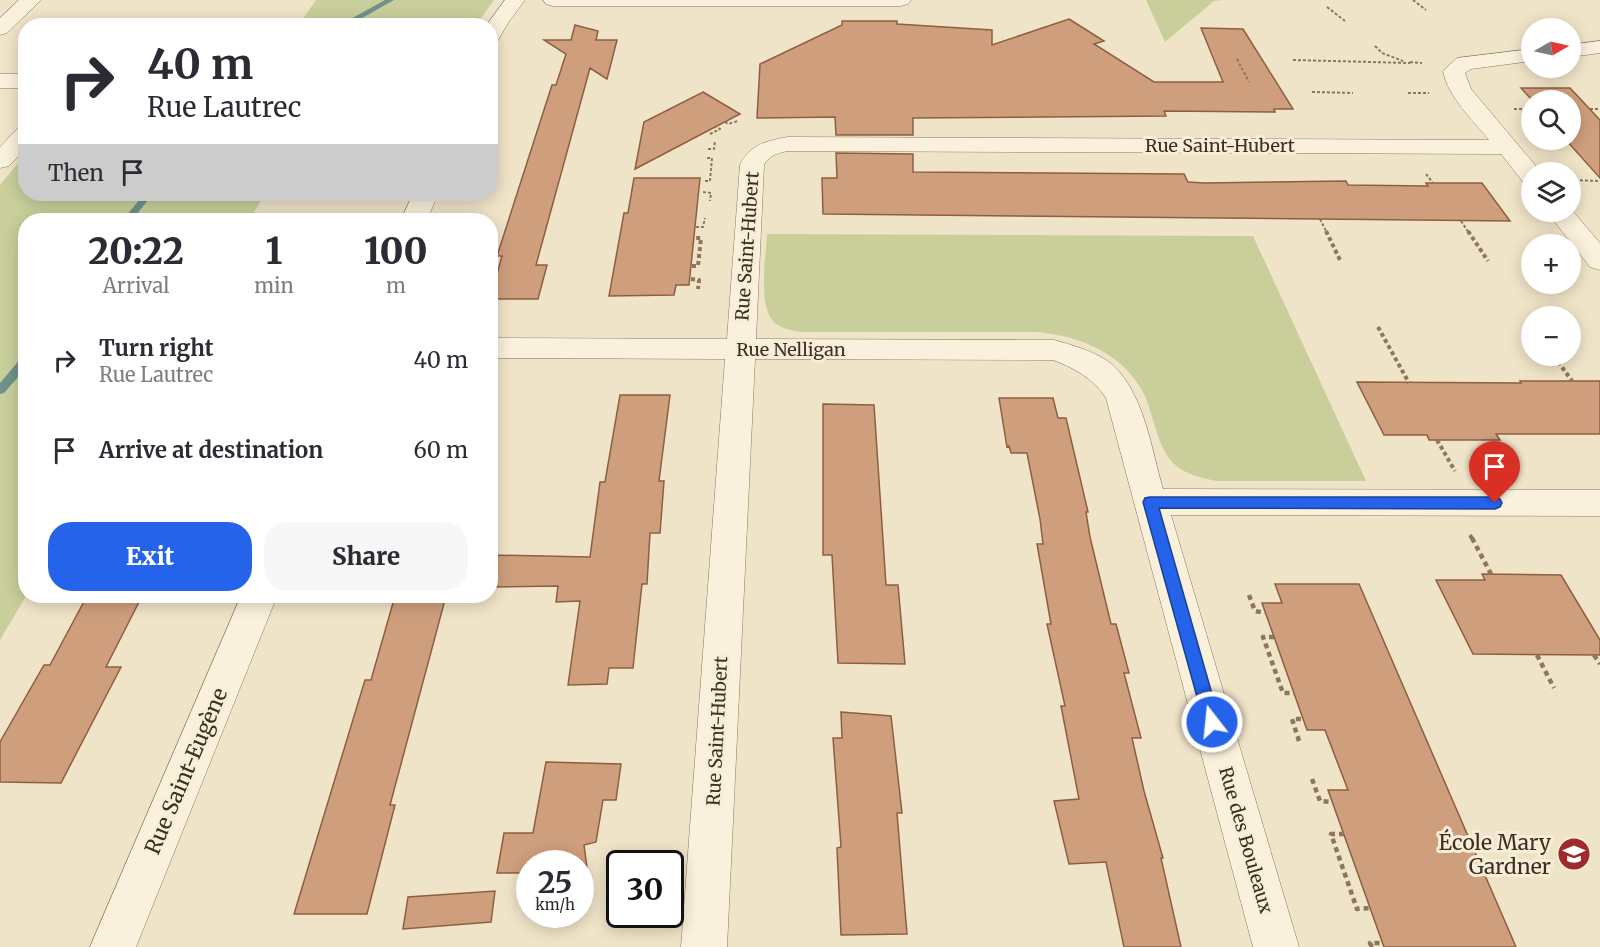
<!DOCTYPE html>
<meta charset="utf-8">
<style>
:root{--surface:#fff;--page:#f7f7f7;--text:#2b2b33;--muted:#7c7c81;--accent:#2563eb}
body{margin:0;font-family:Merriweather,serif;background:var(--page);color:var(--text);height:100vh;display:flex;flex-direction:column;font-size:22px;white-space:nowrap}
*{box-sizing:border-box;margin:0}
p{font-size:20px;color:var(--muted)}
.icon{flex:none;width:33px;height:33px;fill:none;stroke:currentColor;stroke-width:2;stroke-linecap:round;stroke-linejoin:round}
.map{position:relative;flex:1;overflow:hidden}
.drawer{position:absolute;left:18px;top:213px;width:480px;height:390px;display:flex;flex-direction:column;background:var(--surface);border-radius:24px;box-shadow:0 3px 15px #0003}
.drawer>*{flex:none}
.guide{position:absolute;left:18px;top:18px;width:480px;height:183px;border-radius:24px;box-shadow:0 3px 15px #0003;background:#fff;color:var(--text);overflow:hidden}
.needle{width:39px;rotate:81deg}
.controls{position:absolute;left:1521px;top:18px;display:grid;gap:12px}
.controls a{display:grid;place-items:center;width:60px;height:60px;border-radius:50%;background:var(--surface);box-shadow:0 3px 15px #0003;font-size:30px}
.speed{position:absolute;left:516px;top:850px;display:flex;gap:12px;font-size:30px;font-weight:700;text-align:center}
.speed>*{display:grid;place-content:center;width:78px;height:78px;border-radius:50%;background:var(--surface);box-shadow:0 3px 15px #0003;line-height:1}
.speed small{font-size:15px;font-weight:400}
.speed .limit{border:3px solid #111;border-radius:9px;background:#fff;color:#111}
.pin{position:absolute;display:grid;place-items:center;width:51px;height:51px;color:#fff;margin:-62px -26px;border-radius:50% 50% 50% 0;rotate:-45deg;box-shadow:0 0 6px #0007}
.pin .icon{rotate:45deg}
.me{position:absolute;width:66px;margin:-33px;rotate:344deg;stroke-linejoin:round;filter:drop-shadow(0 0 4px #0008)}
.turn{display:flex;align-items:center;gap:21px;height:126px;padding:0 30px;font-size:27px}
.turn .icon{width:78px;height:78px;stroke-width:2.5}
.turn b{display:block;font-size:42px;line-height:51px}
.then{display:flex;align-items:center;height:57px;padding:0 30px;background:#0003;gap:12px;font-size:22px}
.eta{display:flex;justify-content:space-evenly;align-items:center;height:102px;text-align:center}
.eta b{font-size:36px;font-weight:800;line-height:42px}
.cta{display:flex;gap:12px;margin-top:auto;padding:12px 30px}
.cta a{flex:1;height:69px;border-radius:24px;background:var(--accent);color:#fff;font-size:24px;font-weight:800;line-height:69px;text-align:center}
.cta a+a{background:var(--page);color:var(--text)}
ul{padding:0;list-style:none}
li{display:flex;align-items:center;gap:18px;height:90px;padding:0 30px}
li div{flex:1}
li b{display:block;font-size:22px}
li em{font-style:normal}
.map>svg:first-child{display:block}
.green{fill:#c9cf9b}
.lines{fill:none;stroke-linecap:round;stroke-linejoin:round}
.stream{fill:#6f938a;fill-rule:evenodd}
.building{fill:#cf9f7d;stroke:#8d5f41;stroke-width:1.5}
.minor-casing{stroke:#8d765c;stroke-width:1}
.tertiary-casing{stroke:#8d765c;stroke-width:1}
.path-far2{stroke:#8d765c;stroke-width:2;stroke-dasharray:3 2;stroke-linecap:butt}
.path-far1{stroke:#8d765c;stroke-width:4;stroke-dasharray:4 3;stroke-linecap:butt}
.path{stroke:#8d765c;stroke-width:4.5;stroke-dasharray:5 4;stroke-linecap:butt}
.minor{fill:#faf1dc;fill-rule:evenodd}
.tertiary{fill:#faf1dc;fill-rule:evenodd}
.route{fill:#2563eb;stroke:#184099;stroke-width:1.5}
.labels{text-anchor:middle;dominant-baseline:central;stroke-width:6;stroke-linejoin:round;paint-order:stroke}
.street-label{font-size:18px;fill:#3d2e20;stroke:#f7eed8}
.near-street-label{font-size:21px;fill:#3d2e20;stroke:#f7eed8}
.near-poi-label{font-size:21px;fill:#3d2e20;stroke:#f7eed8;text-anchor:end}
</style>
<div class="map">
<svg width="1600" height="947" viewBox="0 0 1600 947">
<rect width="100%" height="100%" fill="#f0e4c8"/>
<!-- green -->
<path class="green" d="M 316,0 L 494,0 L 476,25 L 212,25 L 216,19 L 302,20 Z
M 1146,0 L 1224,0 L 1214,1 L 1165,42 Z
M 25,155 L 26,194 L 265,194 L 249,220 L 26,220 L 26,596 L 0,640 L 0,185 Z
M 767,234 L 1253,236 L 1366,481 L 1217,481 C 1173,473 1165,461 1153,420 C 1150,412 1148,402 1144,394 C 1123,353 1080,336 1037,332 L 802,332 C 793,331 783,329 775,323 C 757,308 766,256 767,234 Z"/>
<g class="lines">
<!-- stream -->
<path class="stream" d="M 385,0 L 394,0 L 348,26 L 338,26 Z
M 144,194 L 153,194 L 132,220 L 123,220 Z
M 26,356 L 26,368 L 4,393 L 0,394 L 0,383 L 22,357 Z"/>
</g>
<!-- building -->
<path class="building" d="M 1069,19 L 1104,41 L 1094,44 L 1154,82 L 1223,82 L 1201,28 L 1243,29 L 1293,109 L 1274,109 L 1275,112 L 1164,111 L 1166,116 L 913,118 L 913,135 L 836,135 L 835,117 L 757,118 L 760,64 L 842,25 L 842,21 L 897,21 L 897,24 L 992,30 L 992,45 Z
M 575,25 L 598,31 L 596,40 L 617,40 L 607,79 L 590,68 L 536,265 L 547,265 L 538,299 L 490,299 L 502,256 L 497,256 L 552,85 L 556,85 L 566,54 L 544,40 L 571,40 Z
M 1521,88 L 1570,88 L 1600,120 L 1600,178 L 1566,140 L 1570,140 L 1570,100 L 1532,100 Z
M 703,92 L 740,114 L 635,169 L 644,122 Z
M 836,153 L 913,154 L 913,172 L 1184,174 L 1188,182 L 1204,183 L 1346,181 L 1348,185 L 1428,186 L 1426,183 L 1482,183 L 1510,221 L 823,214 L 822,178 L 837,178 Z
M 634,178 L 700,178 L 689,285 L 676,285 L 674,295 L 609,296 L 624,213 L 628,213 Z
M 1520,381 L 1600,381 L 1600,434 L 1496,434 L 1500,440 L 1429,440 L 1427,435 L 1384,435 L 1357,382 L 1521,383 Z
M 620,395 L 670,395 L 659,481 L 664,481 L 660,533 L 650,533 L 647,584 L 642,584 L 633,668 L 609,668 L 607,684 L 568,685 L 580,601 L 556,602 L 558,586 L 490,587 L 490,555 L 590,557 L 600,482 L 605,482 Z
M 999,398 L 1053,398 L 1058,418 L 1066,418 L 1088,512 L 1086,512 L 1090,537 L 1111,624 L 1116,624 L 1129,673 L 1124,673 L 1141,738 L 1132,738 L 1144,791 L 1163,858 L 1161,858 L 1181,947 L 1124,947 L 1106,862 L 1069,864 L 1054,801 L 1079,799 L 1061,706 L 1065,706 L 1047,624 L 1051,624 L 1037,544 L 1043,544 L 1040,519 L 1027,453 L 1011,453 L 1009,446 L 1007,447 Z
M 823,404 L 874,405 L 886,585 L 898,585 L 905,664 L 838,663 L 832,555 L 823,555 Z
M 1482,574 L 1561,575 L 1600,640 L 1600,655 L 1473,654 L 1436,580 L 1485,580 Z
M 1275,584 L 1359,584 L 1516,947 L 1384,947 L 1328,790 L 1348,790 L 1325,730 L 1307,730 L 1262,603 L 1282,603 Z
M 87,596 L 142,596 L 106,667 L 121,667 L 61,783 L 0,782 L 0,742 L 44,665 L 50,665 Z
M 395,596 L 446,596 L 390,805 L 395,805 L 367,914 L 294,914 L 365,680 L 371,680 Z
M 841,712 L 891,716 L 902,813 L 897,813 L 907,934 L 841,935 L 837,848 L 841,847 L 833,738 L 842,738 Z
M 546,762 L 621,764 L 616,800 L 603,800 L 596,842 L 584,845 L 588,875 L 580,875 L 580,864 L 530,864 L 530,873 L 497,873 L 504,833 L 533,833 Z
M 495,891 L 491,922 L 403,929 L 408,897 Z"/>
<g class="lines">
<!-- minor casing -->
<g class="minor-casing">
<path id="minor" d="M 19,0 L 41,0 L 7,33 L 0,35 L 0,18 Z
M 543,0 L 911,0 L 908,4 L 901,6 L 553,6 L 546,4 Z
M 1600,41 L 1600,53 L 1570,57 L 1570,45 Z
M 1532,49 L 1532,61 L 1471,69 L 1465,73 L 1471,89 L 1541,172 L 1532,172 L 1532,184 L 1523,182 L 1501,154 L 788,151 C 778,153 769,155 764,165 L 756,339 L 1054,340 C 1072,345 1090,350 1106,360 C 1143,385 1151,448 1163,489 L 1600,490 L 1600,516 L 1171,515 L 1299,947 L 1253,947 L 1106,398 C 1093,378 1074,368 1053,360 L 755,359 L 727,947 L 681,947 L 725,359 L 490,358 L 490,338 L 727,339 L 740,165 C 750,144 767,141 788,137 L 1489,140 C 1472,119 1448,97 1443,71 L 1457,58 Z
M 0,74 L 26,74 L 26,88 L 0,88 Z
M 26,126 L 26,148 L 9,166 L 0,168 L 0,147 L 18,128 Z
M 1570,208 L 1600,243 L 1600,270 L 1590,267 L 1547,212 L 1570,212 Z"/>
</g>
<!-- tertiary casing -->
<g class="tertiary-casing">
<path id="tertiary" d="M 505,0 L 525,0 L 508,23 L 497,42 L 490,44 L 490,26 L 486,26 Z
M 413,194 L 438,194 L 427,220 L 401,220 Z
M 241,596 L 277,596 L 136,947 L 90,947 Z"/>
</g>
<!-- path-far2 -->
<path class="path-far2" d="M 1413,0 L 1426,10
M 1327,7 L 1345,21
M 1375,46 L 1382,53 L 1403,61
M 1237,59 L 1249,82
M 1293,60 L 1410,63
M 1410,62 L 1422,63
M 1312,92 L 1353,93
M 1408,93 L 1429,93
M 1514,109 L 1532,109
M 1590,109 L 1600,109
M 725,122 L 728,124 L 738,121
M 710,134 L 720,129 L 716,127
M 708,149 L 714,149 L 715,141
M 1426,174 L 1433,183
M 1570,180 L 1600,181
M 705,181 L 710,181 L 712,158 L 707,158
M 703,192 L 711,193 L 710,201
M 1320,219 L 1327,233
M 1461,221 L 1469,233
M 696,227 L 703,227 L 705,218"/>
<!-- path-far1 -->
<path class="path-far1" d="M 1326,231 L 1340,260
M 1468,231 L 1488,261
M 692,266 L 698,266 L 701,238 L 695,238
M 691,279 L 699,280 L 698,289
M 1378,327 L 1409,383
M 1554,356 L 1572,381
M 1437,440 L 1455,471
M 1470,535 L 1473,540"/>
<!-- path -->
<path class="path" d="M 1472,538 L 1491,574
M 1249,595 L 1255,611 L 1265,613
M 1274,637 L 1263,637 L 1283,693 L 1294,693
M 1537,655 L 1554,688
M 1594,655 L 1600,664
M 1299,741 L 1292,719 L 1304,719
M 1312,779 L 1320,801 L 1332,802
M 1344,834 L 1331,834 L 1357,909 L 1371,908
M 1372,947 L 1370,943 L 1383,943"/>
<!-- minor -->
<use href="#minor" class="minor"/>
<!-- tertiary -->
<use href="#tertiary" class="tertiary"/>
</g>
<!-- route -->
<path class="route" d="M 1150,497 L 1495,497 L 1500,499 L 1502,503 L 1500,507 L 1495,509 L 1159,508 L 1220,722 L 1218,727 L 1212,730 L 1206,727 L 1204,722 L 1143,502 L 1145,498 Z"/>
<!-- icons -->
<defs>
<g id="school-disc" transform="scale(1.725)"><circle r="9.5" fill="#9e2a2b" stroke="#f7eed8"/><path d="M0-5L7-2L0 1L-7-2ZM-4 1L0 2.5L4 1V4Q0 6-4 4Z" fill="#fff"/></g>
</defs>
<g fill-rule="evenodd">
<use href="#school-disc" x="1574" y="854"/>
</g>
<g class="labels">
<!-- street labels -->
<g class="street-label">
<text x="1220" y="145">Rue Saint-Hubert</text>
<text transform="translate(747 246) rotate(-86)">Rue Saint-Hubert</text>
<text x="791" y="349">Rue Nelligan</text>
<text transform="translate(717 731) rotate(-87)">Rue Saint-Hubert</text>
<text transform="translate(1246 840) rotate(74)">Rue des Bouleaux</text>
</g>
<!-- near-street labels -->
<g class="near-street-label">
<text transform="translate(186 771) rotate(-67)">Rue Saint-Eugène</text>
</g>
<!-- near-poi labels -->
<g class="near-poi-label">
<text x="1551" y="842">École Mary<tspan x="1551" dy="24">Gardner</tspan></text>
</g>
</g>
</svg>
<div class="controls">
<a><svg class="needle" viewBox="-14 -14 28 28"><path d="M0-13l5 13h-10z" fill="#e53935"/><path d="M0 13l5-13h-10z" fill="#7c7c81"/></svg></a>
<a><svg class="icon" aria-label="search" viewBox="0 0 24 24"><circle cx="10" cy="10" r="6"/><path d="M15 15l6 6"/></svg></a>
<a><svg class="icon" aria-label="layers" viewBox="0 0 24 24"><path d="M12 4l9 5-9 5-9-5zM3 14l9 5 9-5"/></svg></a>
<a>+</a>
<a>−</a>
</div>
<div class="speed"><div>25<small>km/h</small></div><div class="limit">30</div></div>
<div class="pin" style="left:1495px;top:503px;background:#d93025"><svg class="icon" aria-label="arrive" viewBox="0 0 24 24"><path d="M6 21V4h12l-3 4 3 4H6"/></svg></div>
<svg class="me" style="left:1212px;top:722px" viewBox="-20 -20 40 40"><circle r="17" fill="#2563eb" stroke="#fff" stroke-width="3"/><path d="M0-11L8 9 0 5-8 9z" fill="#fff"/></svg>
<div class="guide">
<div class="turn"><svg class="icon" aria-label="right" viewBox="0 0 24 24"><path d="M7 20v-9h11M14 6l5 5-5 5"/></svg><div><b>40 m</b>Rue Lautrec</div></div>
<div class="then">Then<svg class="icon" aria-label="arrive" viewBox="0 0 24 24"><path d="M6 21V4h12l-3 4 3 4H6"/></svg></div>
</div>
<section class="drawer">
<div class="eta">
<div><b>20:22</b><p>Arrival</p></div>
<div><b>1</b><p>min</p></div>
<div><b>100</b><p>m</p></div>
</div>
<ul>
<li><svg class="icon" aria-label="right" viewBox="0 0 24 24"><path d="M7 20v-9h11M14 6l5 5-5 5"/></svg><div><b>Turn right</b><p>Rue Lautrec</p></div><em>40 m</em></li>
<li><svg class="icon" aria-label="arrive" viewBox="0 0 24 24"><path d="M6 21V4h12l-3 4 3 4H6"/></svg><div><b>Arrive at destination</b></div><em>60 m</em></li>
</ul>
<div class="cta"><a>Exit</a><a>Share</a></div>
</section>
</div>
